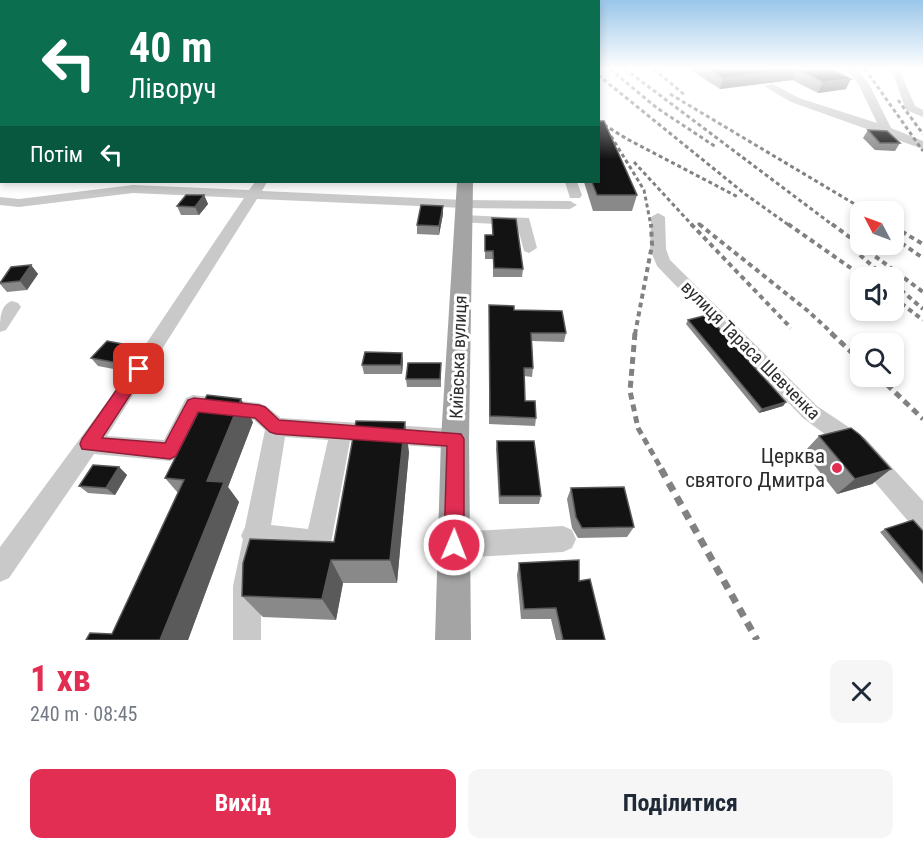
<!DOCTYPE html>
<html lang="uk">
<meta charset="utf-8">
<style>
:root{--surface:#fff;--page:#f6f6f7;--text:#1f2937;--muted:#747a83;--accent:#e32e54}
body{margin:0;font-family:"Roboto Condensed",sans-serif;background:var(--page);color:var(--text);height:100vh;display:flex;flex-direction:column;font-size:22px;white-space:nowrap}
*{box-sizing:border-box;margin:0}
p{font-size:20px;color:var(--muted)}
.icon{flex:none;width:33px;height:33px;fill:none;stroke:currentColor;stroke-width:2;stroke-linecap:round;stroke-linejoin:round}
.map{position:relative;height:640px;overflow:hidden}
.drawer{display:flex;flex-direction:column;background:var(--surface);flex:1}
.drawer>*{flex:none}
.guide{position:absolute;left:0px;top:0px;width:600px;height:183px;box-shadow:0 3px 9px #0003;background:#0b6e4f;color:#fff;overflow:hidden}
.needle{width:39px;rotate:311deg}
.fabs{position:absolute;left:850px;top:201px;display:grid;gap:12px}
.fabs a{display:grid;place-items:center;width:54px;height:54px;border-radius:12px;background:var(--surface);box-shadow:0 3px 9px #0003;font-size:30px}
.pin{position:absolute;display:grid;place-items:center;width:51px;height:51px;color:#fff;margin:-26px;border-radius:12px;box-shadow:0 3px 9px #0006}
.me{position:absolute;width:66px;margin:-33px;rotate:1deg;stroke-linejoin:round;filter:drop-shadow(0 0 4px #0008)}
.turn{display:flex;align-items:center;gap:21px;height:126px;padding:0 30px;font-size:27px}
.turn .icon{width:78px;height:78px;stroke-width:2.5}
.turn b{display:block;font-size:42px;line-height:51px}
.then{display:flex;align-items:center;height:57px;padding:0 30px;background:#0003;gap:12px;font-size:22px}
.round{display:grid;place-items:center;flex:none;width:63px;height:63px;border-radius:12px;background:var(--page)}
.headline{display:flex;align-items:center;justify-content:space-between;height:102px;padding:0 30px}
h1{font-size:36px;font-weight:700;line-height:45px;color:var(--accent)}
.button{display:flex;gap:12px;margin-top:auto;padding:12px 30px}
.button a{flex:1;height:69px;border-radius:12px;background:var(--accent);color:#fff;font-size:24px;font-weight:700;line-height:69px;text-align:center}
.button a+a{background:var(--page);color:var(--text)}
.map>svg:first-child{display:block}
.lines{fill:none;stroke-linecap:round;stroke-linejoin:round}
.minor{fill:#c9c9c9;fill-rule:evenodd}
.major{fill:#a4a4a4;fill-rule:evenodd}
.rail-far3{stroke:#818181;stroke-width:3;stroke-dasharray:4 3;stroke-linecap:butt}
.rail-far2{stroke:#818181;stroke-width:4;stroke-dasharray:5 4;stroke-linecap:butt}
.rail-far1{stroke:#818181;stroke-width:5;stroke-dasharray:7 5;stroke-linecap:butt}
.rail{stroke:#818181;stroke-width:7;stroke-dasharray:9 7;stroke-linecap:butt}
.wall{fill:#898989}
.shaded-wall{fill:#5a5a5a}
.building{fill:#131313;stroke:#5a5a5a;stroke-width:1.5}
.route{fill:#e32e54;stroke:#941e37;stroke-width:1.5}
.poi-dot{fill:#e32e54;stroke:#fff;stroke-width:2}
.labels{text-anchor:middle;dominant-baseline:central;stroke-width:6;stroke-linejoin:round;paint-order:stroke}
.street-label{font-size:18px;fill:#2c2c2c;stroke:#fff}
.near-poi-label{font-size:21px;fill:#2c2c2c;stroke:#fff;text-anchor:end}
</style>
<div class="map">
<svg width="923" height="640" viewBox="0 0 923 640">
<rect width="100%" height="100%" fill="#fff"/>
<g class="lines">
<!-- minor -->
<path class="minor" d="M 846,69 L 856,69 L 869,84 L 891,128 L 923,141 L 923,149 L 791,102 L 764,86 L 773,84 L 799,98 L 877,123 L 859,85 Z
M 887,69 L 900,71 L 915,106 L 923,110 L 923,117 L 906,110 L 893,74 Z
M 0,76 L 2,76 L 0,85 Z
M 0,100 L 2,100 L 2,106 L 0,106 Z
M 255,182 L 267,182 L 262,191 L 464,200 L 570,201 L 577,205 L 570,209 L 464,208 L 257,199 L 107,436 L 164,440 L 186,398 L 193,395 L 259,403 L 266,406 L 281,418 L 455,429 L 463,432 L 466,439 L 463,446 L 455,449 L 350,441 L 331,543 L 327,552 L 318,556 L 266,550 L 261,586 L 261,640 L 233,640 L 233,586 L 243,539 L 241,536 L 245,527 L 265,430 L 254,420 L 199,413 L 178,458 L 170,461 L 94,454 L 9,578 L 0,582 L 0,547 L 107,402 L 244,198 L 133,193 L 19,207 L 0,205 L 0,197 L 19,199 L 133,185 L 249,190 ZM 285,437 L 328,440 L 308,529 L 271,525 Z
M 565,182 L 577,182 L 582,195 L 580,198 L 570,198 Z
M 658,213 L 665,217 L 666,249 L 670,260 L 817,406 L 865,438 L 923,501 L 923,531 L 914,528 L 849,452 L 803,418 L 657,266 L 650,249 L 651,217 Z
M 463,215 L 529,218 L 537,248 L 529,253 L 524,251 L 517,225 L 458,222 L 456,219 Z
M 12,301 L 18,303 L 21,307 L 6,330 L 0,332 C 0,319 0,305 12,301 Z
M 563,526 L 572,530 L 576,539 L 572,548 L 563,552 L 454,558 L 445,554 L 441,545 L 445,536 L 454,532 Z"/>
<!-- major -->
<path class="major" d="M 457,182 L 473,182 L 469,439 L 471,640 L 435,640 L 441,439 Z"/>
<!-- rail-far3 -->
<path class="rail-far3" d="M 610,69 L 657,108 L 716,147
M 625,69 L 834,226
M 654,69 L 686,96
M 865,69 L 923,151
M 598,75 L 745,194 L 790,226
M 670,94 L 868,212
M 898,100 L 923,134
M 598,121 L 627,139 L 738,197
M 611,136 L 644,190 L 651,226
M 634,162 L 693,226
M 698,223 L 701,226"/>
<!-- rail-far2 -->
<path class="rail-far2" d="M 691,224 L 791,328
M 699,224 L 808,311 L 833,334
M 788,224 L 865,278
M 832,224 L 923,292
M 894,227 L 923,244
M 894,238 L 923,258
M 860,255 L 886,278
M 894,284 L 923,309
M 894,298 L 923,320
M 635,334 L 652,245 L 651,224"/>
<!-- rail-far1 -->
<path class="rail-far1" d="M 635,333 L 630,391 L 638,428 L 662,470
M 831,333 L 861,361
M 878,376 L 923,419"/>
<!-- rail -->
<path class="rail" d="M 661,469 L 757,640"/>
</g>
<!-- wall -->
<path class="wall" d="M 689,69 L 807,69 L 806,70 L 846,89 L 818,93 L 792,80 L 720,89 Z
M 868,130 L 900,143 L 895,151 L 875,150 L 863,138 Z
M 584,182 L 598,182 L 637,195 L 632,211 L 593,211 Z
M 204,195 L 208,204 L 199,215 L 181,215 L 177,206 Z
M 443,206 L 443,214 L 439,235 L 417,234 L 417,225 Z
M 492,218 L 523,269 L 522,277 L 493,277 L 493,259 L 485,259 L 485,235 L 492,235 Z
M 31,265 L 38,274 L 27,290 L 7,292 L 0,284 L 0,282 Z
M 489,305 L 514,310 L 566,333 L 564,342 L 532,341 L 533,368 L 532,377 L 524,376 L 525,401 L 536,418 L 535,426 L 489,424 Z
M 688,320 L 786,402 L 783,406 L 759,413 L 686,324 Z
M 128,345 L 134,354 L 119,370 L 98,366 L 91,358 Z
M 402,353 L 403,361 L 402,374 L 364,374 L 362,365 Z
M 441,363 L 441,387 L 407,387 L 406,379 Z
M 253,422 L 228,487 L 239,502 L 188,640 L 86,640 L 112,634 L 178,493 L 165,478 Z
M 819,436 L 891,469 L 872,484 L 837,494 L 804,452 Z
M 497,441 L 541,496 L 539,504 L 499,504 L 496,449 Z
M 409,452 L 397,583 L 343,583 L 336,620 L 263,617 L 242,596 L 334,542 Z
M 119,467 L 127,475 L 115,495 L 88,493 L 79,486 Z
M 571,488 L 634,527 L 627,537 L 578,538 L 572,528 L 567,499 Z
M 885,529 L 923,531 L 923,584 L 880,532 Z
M 519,563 L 579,581 L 605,640 L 556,640 L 551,619 L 521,619 L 517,575 Z"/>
<!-- shaded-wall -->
<path class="shaded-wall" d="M 797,69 L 792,80 L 720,89 L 723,78 Z
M 851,79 L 846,89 L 818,93 L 823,82 Z
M 204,195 L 208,204 L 199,215 L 195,207 Z
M 443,206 L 443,214 L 439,235 L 439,226 Z
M 31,265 L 38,274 L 27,290 L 20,281 Z
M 128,345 L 134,354 L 119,370 L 113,362 Z
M 402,353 L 403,361 L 402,374 L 401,365 Z
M 241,399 L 253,422 L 228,487 L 239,502 L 188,640 L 160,640 L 207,481 Z
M 786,402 L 783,406 L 759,413 L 762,409 Z
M 405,422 L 409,452 L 397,583 L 390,560 Z
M 119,467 L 127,475 L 115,495 L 106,488 Z
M 891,469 L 872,484 L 837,494 L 855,479 Z
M 331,560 L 343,583 L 336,620 L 322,599 Z"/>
<!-- building -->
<path class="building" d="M 709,69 L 801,69 L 801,70 L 831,69 L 851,79 L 823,82 L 797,69 L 723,78 Z
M 598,121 L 604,121 L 637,195 L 597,195 L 592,182 L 598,182 Z
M 868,130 L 887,131 L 900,143 L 880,143 Z
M 186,195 L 204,195 L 195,207 L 177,206 Z
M 421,205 L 443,206 L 439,226 L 417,225 Z
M 492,218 L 516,219 L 523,269 L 494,268 L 493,251 L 485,251 L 485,235 L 493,235 Z
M 31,265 L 20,281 L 0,283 L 11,267 Z
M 489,305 L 514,306 L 514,310 L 562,311 L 566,333 L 531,333 L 533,368 L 524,368 L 525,401 L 535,401 L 536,418 L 490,416 Z
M 707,315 L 786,402 L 762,409 L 688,320 Z
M 107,341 L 128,345 L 113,362 L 91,358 Z
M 365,352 L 402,353 L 401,365 L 362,365 Z
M 408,363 L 441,363 L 440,379 L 406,379 Z
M 207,395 L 241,399 L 207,481 L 224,482 L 160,640 L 86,640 L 90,633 L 112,634 L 184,480 L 165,478 Z
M 356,421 L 405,422 L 390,560 L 331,560 L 322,599 L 242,596 L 243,563 L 250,539 L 334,542 Z
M 851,428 L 860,435 L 891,469 L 855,479 L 819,436 Z
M 497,441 L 534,441 L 541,496 L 500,496 Z
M 93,465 L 119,467 L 106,488 L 79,486 Z
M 624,487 L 634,527 L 582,528 L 576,517 L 571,488 Z
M 913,520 L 923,531 L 923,574 L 885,529 Z
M 579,560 L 579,581 L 590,579 L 605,640 L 563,640 L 556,608 L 524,609 L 519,563 Z"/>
<!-- sky -->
<linearGradient id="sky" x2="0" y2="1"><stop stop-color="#9ac6e9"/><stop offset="0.43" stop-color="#fff"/><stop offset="1" stop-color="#fff" stop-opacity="0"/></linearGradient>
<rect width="923" height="159" fill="url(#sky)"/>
<!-- route -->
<path class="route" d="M 139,364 L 144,365 L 147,369 L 102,438 L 165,443 L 188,400 L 194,398 L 259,405 L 265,407 L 279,420 L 461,434 L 464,439 L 464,545 L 461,552 L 454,555 L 447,552 L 444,545 L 447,446 L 276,434 L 270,432 L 255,418 L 198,412 L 176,456 L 170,459 L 82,449 L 80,444 L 82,439 L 134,365 Z"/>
<!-- markers -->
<circle class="poi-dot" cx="837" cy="468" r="6"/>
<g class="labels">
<!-- street labels -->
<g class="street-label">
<text transform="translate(751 350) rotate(45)">вулиця Тараса Шевченка</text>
<text transform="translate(458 357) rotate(-88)">Київська вулиця</text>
</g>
<!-- near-poi labels -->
<g class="near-poi-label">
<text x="825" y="456">Церква<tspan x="825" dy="24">святого Дмитра</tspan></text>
</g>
</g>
</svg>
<div class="fabs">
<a><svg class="needle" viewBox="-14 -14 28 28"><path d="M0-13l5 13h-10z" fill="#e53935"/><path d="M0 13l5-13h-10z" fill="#747a83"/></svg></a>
<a><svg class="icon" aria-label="sound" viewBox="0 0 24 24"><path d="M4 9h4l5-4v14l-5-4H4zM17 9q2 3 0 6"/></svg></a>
<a><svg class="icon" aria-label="search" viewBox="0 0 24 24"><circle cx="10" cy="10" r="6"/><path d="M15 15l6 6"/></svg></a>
</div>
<div class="pin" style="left:139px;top:369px;background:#d93025"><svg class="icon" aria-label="arrive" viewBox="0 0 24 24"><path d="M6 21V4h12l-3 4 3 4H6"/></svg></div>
<svg class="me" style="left:454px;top:545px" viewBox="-20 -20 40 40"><circle r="17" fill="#e32e54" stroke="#fff" stroke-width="3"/><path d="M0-11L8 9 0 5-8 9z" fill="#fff"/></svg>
<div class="guide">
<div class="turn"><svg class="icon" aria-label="left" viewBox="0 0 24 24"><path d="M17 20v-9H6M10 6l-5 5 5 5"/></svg><div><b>40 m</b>Ліворуч</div></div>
<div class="then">Потім<svg class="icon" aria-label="left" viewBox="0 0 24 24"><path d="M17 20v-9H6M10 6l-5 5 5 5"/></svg></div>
</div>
</div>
<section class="drawer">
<div class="headline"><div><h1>1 хв</h1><p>240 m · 08:45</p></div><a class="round"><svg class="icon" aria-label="close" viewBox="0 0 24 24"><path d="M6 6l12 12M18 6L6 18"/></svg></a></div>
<div class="button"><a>Вихід</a><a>Поділитися</a></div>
</section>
